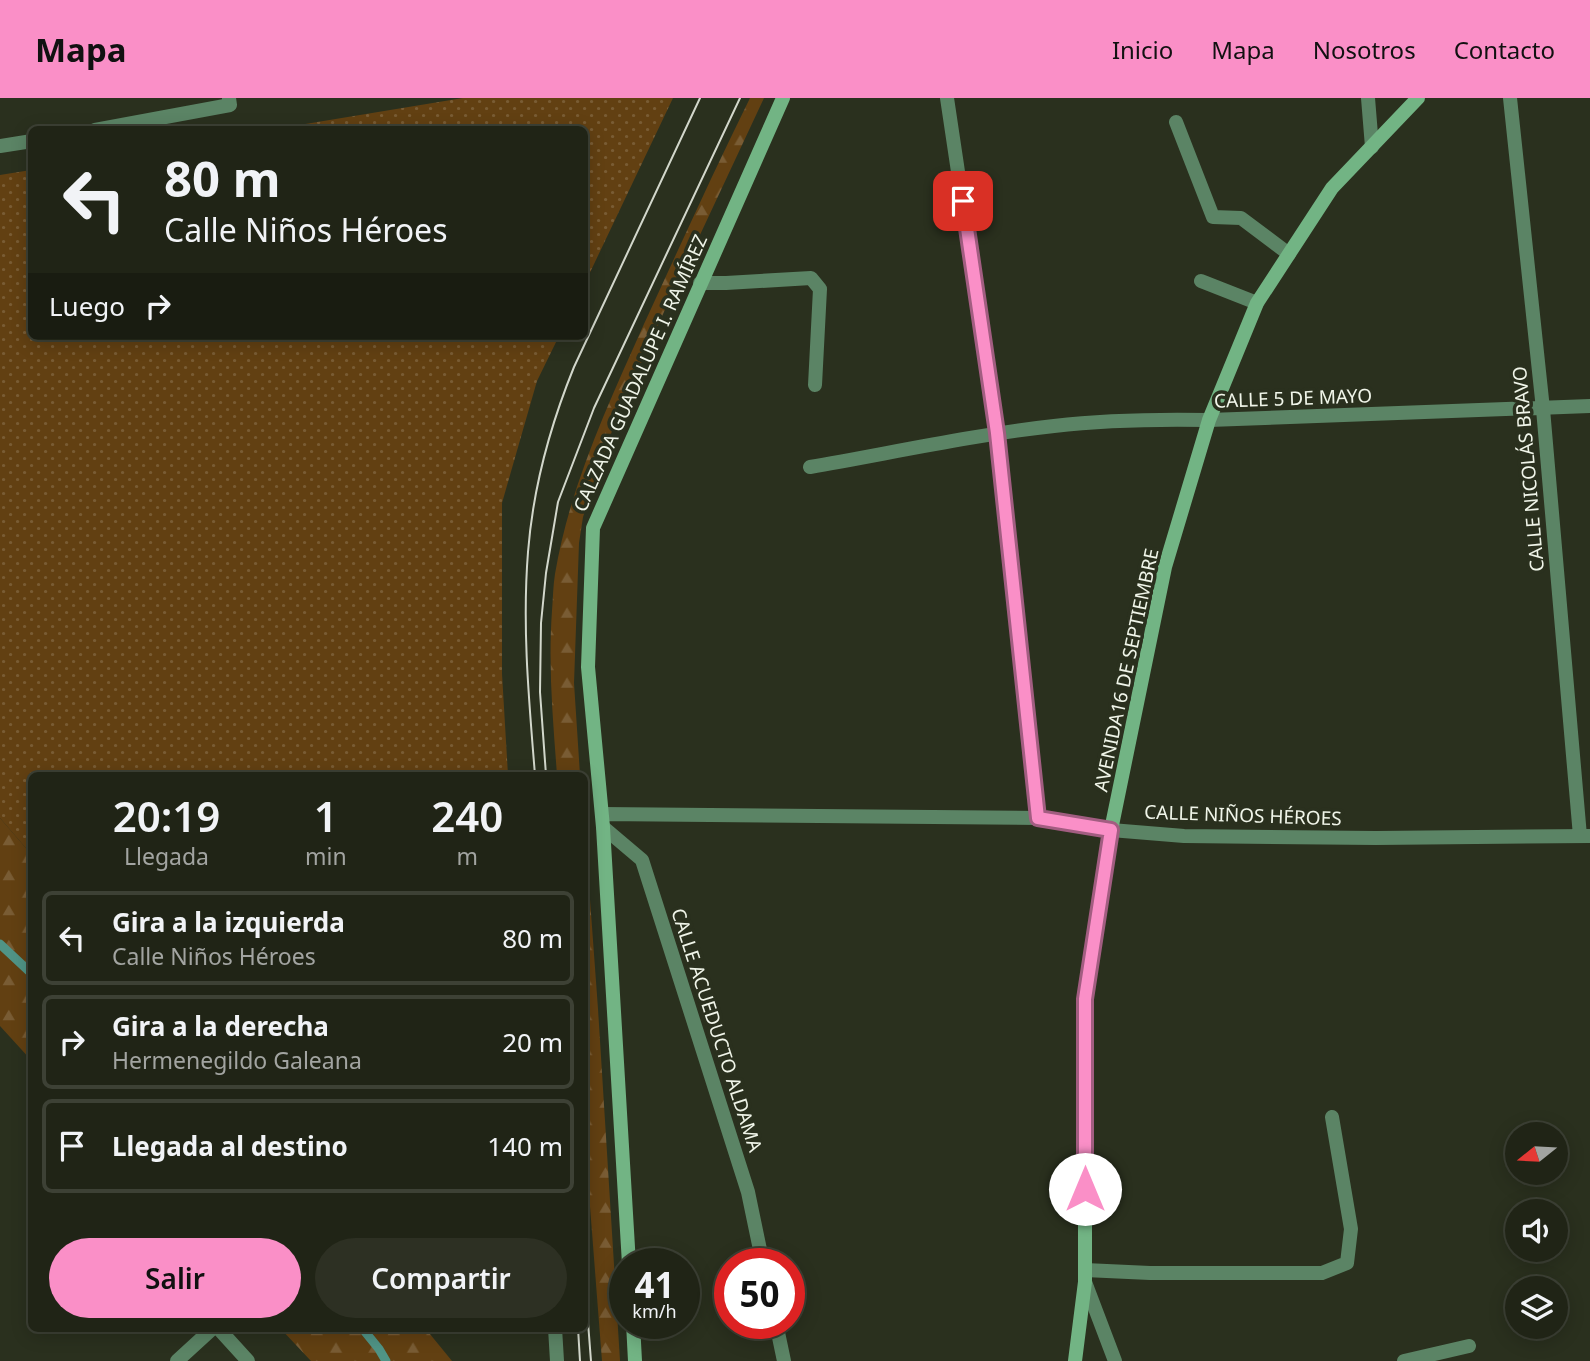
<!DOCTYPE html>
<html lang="es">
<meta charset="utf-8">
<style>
:root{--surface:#202416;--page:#2d3023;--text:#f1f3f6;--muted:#a2a4a1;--line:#3d4135;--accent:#fa8fc7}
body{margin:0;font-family:"Noto Sans",sans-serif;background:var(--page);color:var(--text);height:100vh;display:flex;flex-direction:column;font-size:26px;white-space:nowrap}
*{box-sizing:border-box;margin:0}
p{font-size:23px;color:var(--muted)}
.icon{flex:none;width:38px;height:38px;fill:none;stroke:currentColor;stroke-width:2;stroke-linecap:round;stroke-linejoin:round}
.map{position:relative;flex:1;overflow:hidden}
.details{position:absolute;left:28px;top:674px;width:560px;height:560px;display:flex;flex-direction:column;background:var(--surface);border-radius:10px;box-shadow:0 4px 18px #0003,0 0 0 2px var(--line)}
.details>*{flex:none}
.guide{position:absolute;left:28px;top:28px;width:560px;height:214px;border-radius:10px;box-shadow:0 4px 18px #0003,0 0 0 2px var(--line);background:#202416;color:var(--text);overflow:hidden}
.needle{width:46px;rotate:252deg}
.tools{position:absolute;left:1505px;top:1024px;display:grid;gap:14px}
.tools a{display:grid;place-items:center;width:63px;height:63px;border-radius:50%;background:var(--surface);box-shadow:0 4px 18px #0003,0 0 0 2px var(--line);font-size:35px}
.speed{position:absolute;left:609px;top:1150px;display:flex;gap:14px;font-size:35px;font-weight:700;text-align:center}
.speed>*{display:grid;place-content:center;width:91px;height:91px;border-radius:50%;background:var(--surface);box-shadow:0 4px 18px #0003,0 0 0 2px var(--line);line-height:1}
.speed small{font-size:18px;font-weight:400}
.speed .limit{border:10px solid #d22;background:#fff;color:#111}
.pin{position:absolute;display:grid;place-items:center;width:60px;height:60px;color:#fff;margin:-30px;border-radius:14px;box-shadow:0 4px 10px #0006}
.me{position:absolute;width:77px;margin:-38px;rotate:0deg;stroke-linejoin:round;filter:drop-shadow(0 0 5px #0008)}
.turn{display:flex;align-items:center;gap:24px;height:147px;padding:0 21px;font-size:32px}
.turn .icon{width:91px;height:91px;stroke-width:2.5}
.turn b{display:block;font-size:49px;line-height:60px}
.then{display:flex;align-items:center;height:66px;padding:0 21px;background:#0003;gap:14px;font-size:26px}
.eta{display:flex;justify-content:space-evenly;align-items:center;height:119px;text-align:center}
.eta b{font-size:42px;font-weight:600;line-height:49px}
.button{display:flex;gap:14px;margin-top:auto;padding:14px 21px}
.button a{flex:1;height:80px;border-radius:42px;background:var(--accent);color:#111;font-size:28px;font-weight:600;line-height:80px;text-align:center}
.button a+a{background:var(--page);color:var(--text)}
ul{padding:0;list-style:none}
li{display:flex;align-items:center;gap:21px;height:94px;margin:0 14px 10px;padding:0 7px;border:4px solid var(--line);border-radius:10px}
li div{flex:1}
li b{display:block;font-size:26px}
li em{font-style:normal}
header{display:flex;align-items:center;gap:42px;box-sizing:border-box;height:98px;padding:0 35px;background:var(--accent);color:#111}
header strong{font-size:33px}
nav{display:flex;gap:38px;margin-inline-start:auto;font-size:24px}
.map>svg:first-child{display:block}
.green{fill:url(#green-dots)}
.forest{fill:url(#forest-firs)}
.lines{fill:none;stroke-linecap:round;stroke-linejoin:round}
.stream{stroke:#509486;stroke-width:9}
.service{stroke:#5b8465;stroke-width:14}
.minor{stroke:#5b8465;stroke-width:14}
.tertiary{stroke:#5b8465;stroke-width:14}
.secondary{stroke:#72b484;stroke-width:14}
.tram{stroke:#d2d7cb;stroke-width:2}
.route-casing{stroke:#a25d81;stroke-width:18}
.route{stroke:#fa8fc7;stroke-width:12}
.labels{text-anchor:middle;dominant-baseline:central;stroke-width:7;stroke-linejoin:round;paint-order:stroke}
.street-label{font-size:19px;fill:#f0f5e9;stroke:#2a301e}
</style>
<header>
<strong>Mapa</strong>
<nav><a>Inicio</a><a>Mapa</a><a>Nosotros</a><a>Contacto</a></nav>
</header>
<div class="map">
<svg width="1590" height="1263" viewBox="0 0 1590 1263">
<defs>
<pattern id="green-dots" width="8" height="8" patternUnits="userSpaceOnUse" patternTransform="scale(1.75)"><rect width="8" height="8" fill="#624012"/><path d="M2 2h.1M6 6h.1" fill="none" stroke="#795c34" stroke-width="1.8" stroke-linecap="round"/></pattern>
<pattern id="forest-firs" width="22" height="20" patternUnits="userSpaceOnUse" patternTransform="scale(1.75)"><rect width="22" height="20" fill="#624012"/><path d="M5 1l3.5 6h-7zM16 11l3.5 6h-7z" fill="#795c34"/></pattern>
</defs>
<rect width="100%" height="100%" fill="#2a301e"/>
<!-- green -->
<path class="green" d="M 463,0 L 673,0 L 585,185 L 584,32 L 275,31 Z
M 31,72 L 32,238 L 559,238 L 537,283 L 502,405 L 502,576 L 508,677 L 32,677 L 31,756 L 0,720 L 0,77 Z"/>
<!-- forest -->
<path class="forest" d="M 750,0 L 764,0 L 656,231 L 613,330 L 583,419 L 579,445 L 574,585 L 580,677 L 557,677 C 553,622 548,568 552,513 C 553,501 553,488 555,476 C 570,387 608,307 644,226 C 679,150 713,75 750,0 Z
M 0,720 L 31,756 L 31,962 L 0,928 Z
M 585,733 L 598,911 L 620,1263 L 602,1263 L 584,1031 Z
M 280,1230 L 425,1230 L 452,1263 L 311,1263 Z"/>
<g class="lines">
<!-- stream -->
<path class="stream" d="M 0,846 L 32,876
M 362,1230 L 379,1251 L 386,1263"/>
<!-- service -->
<path class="service" d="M 1368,0 L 1372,49
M 1176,24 L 1213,119 L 1241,120 L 1289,156
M 1201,183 L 1257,205
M 1085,1172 L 1150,1175 L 1322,1175 L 1347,1165 L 1351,1131 L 1332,1019
M 218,1230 L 248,1263
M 555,1230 L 557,1263
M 177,1263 L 213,1230
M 1404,1263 L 1469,1248"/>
<!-- minor -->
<path class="minor" d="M 947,0 L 997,335 L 1038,720
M 1510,0 L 1543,311 L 1580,738
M 95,32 L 230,7 L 229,0
M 0,48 L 32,43
M 700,185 L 726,185 L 811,180 L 820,191 L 815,287
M 810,369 C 891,355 972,337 1054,328 C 1105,322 1157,321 1209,322 L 1590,308
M 602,716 L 1038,720 L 1111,732 L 1184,738 L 1376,740 L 1590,738
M 603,729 L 642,762 L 748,1094 L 763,1166
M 776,1225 L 784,1263"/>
<!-- tertiary -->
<path class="tertiary" d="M 1085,1184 L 1115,1263"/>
<!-- secondary -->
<path class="secondary" d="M 629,1166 L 603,729 L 588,569 L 593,430 L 783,0
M 633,1225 L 635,1263
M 1075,1263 L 1085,1184 L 1085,901 L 1111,732 L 1165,469 L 1209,322 L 1257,205 L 1332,90 L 1418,0"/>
<!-- tram -->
<path class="tram" d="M 535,677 C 529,603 522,529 528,454 C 533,390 550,328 574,269 L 700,0
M 546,677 L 540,594 L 541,525 L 546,475 L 558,404 L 594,310 L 740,0
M 584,1172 L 591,1263
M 578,1230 L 580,1263"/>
</g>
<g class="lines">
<!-- route casing -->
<g class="route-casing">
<path id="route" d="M 963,103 L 997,335 L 1038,720 L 1111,732 L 1085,901 L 1085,1091"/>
</g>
<!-- route -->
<use href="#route" class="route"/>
</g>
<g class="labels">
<!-- street labels -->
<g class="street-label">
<text transform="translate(640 275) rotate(-66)">CALZADA GUADALUPE I. RAMÍREZ</text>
<text transform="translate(1293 300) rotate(-2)">CALLE 5 DE MAYO</text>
<text transform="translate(1528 371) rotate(-95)">CALLE NICOLÁS BRAVO</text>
<text transform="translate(1126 572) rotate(-78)">AVENIDA16 DE SEPTIEMBRE</text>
<text transform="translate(1243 717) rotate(2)">CALLE NIÑOS HÉROES</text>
<text transform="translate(717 932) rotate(72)">CALLE ACUEDUCTO ALDAMA</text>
</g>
</g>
</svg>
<div class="tools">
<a><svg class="needle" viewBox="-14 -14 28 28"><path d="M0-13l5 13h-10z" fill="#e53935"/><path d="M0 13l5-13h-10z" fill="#a2a4a1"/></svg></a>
<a><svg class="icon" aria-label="sound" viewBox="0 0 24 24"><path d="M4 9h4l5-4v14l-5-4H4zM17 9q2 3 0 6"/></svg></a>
<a><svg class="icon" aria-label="layers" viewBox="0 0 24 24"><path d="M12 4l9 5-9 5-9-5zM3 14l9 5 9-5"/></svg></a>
</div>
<div class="speed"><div>41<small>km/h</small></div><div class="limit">50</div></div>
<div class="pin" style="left:963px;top:103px;background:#d93025"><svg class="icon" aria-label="arrive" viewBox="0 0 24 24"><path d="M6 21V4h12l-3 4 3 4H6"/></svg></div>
<svg class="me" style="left:1085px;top:1091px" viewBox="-20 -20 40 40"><circle r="19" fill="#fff"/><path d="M0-13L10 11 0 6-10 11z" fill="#fa8fc7"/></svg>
<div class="guide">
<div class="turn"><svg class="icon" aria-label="left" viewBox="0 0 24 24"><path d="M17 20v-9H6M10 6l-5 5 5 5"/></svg><div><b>80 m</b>Calle Niños Héroes</div></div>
<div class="then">Luego<svg class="icon" aria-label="right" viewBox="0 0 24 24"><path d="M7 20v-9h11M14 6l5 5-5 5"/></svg></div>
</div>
<section class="details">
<div class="eta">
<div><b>20:19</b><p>Llegada</p></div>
<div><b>1</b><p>min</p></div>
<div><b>240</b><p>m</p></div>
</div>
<ul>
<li><svg class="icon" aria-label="left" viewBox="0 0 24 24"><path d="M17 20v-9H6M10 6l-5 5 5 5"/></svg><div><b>Gira a la izquierda</b><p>Calle Niños Héroes</p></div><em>80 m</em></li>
<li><svg class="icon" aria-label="right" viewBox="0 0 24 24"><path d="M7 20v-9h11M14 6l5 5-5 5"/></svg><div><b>Gira a la derecha</b><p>Hermenegildo Galeana</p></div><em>20 m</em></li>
<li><svg class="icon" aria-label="arrive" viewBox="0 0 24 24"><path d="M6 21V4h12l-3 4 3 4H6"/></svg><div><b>Llegada al destino</b></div><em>140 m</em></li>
</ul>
<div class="button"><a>Salir</a><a>Compartir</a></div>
</section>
</div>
